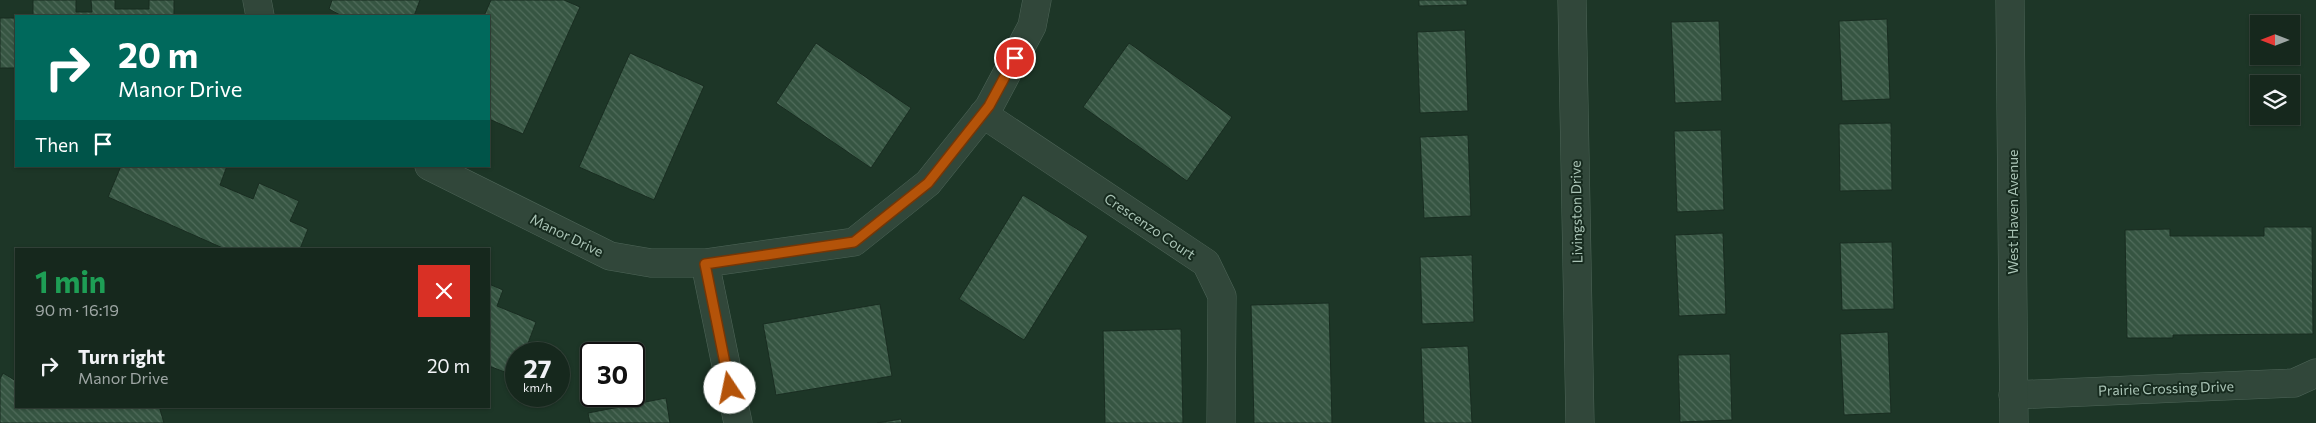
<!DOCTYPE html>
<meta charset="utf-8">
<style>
:root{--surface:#16281d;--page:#23342a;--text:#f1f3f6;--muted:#9ea6a4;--line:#35443b}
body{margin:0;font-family:Commissioner,sans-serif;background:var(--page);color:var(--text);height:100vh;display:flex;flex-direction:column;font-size:19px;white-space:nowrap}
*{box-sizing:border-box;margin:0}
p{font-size:16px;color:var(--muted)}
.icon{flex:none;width:28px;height:28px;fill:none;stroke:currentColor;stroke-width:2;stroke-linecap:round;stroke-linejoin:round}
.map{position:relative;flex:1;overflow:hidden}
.details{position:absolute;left:15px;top:248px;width:475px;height:160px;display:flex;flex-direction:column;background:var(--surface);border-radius:0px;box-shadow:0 1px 4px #0004,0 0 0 1px var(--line)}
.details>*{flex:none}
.banner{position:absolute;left:15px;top:15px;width:475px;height:152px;border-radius:0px;box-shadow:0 1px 4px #0004,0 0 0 1px var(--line);background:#00695c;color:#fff;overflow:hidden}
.needle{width:32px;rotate:270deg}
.controls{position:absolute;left:2250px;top:15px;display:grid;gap:10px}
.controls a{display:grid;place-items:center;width:50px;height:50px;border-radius:0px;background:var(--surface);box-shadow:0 1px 4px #0004,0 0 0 1px var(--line);font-size:25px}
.speed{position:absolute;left:505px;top:342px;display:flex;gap:10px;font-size:25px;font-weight:700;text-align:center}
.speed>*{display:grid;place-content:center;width:65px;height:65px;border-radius:50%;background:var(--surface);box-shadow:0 1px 4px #0004,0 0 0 1px var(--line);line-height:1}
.speed small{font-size:12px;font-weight:400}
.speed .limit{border:2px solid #111;border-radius:8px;background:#fff;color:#111}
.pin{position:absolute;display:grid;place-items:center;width:42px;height:42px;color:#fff;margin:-21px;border:2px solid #fff;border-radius:50%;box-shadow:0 1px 5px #0007}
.me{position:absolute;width:55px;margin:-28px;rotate:349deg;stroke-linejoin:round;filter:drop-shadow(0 0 4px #0008)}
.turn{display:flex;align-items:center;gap:18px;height:105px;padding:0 20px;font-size:22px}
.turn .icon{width:65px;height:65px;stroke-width:2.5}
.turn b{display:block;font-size:35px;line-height:42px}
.then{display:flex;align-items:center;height:48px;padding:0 20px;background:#0003;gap:10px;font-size:19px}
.round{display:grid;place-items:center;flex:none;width:52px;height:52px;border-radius:0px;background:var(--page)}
.headline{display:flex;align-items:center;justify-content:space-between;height:85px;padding:0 20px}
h1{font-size:30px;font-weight:700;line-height:38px;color:#1e9e55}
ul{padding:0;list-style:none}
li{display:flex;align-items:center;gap:15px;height:65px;padding:0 20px}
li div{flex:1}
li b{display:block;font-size:19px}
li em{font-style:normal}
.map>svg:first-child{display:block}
.building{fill:url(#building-back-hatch);stroke:#192d21}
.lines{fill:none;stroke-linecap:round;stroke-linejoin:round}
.minor-casing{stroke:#4e6558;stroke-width:29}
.tertiary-casing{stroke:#4e6558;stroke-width:29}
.minor{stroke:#31473a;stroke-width:28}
.tertiary{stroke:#31473a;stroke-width:28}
.route-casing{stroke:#753606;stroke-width:12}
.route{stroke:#b45309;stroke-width:9}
.labels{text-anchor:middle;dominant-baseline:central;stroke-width:4;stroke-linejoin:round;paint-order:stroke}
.street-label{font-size:14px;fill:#aac4b6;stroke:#172b1f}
</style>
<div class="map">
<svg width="2316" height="423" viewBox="0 0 2316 423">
<defs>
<pattern id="building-back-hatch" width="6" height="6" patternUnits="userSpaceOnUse" patternTransform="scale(1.25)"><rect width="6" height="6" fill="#365542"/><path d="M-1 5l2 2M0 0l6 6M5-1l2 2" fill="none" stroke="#506c5b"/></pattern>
</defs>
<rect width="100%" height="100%" fill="#1d3627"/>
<!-- building -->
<path class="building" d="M 33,0 L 76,0 L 76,12 L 92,12 L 91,0 L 115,0 L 115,9 L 149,9 L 149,0 L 174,0 L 174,16 L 33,16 Z
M 332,0 L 420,0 L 414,16 L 342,16 L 329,9 Z
M 491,0 L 564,0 L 580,7 L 523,134 L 489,119 L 489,16 L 484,16 Z
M 1419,0 L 1467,0 L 1467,5 L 1419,6 Z
M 0,18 L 16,18 L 16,68 L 0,68 Z
M 1887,19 L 1890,99 L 1842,101 L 1839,21 Z
M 1719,21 L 1722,101 L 1675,103 L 1671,22 Z
M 1465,30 L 1468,111 L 1420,113 L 1417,32 Z
M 816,43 L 911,108 L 871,168 L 776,103 Z
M 1129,43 L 1232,117 L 1187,181 L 1083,107 Z
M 630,53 L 704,86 L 654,200 L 579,167 Z
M 1891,123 L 1892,190 L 1840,191 L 1839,124 Z
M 1721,130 L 1724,210 L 1677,212 L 1674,131 Z
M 1468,135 L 1471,216 L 1424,218 L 1420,137 Z
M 121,166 L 227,166 L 220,185 L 253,199 L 259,183 L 299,201 L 290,221 L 308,229 L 300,249 L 225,249 L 108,197 Z
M 1023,195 L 1088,236 L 1024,340 L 959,299 Z
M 2264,227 L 2312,227 L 2313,334 L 2173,335 L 2173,338 L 2127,338 L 2125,230 L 2170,229 L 2170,236 L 2264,236 Z
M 1723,233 L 1726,314 L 1679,316 L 1675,235 Z
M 1892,242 L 1894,309 L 1842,310 L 1840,243 Z
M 1472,255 L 1474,322 L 1422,324 L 1420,257 Z
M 489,284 L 503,290 L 497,306 L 536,322 L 524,354 L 516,354 L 515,376 L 489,366 Z
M 1329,303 L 1332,423 L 1254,423 L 1251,305 Z
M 880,304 L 892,376 L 776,395 L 763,324 Z
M 1181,329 L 1183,423 L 1105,423 L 1103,331 Z
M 1888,332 L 1891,413 L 1844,415 L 1840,334 Z
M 1468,346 L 1472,423 L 1424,423 L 1421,348 Z
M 1730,354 L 1732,420 L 1680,422 L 1678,355 Z
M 3,373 L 16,381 L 16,406 L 159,406 L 164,423 L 0,423 L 0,379 Z
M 666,398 L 670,423 L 590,423 L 588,413 Z
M 901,419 L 902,423 L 877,423 Z"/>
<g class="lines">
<!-- minor casing -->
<g class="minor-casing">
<path id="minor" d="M 257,0 L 260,16
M 1572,0 L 1580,423
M 983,114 L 1206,263 L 1222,296 L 1221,423
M 429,166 L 610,256 L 651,263 L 705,263 L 854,242 L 928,183 L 989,107 L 1032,26 L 1037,0
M 705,263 L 738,423
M 2013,395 L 2294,383 L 2316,373"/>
</g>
<!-- tertiary casing -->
<g class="tertiary-casing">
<path id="tertiary" d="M 2010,0 L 2014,423"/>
</g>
<!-- minor -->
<use href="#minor" class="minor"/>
<!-- tertiary -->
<use href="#tertiary" class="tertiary"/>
</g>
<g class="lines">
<!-- route casing -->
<g class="route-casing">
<path id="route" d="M 730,388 L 705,264 L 854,242 L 928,183 L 989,106 L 1015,58"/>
</g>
<!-- route -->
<use href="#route" class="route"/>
</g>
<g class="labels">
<!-- street labels -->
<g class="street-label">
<text transform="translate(1576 212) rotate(-91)">Livingston Drive</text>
<text transform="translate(2012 212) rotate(-90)">West Haven Avenue</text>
<text transform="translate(1150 226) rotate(34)">Crescenzo Court</text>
<text transform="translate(567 235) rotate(26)">Manor Drive</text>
<text transform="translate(2166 388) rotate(-2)">Prairie Crossing Drive</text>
</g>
</g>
</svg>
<div class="controls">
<a><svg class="needle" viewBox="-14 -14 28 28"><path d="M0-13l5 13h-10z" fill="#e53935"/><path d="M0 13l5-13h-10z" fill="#9ea6a4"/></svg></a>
<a><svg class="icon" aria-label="layers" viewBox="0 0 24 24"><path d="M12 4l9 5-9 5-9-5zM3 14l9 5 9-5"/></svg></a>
</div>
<div class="speed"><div>27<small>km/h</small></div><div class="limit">30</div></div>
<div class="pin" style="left:1015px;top:58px;background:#d93025"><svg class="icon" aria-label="arrive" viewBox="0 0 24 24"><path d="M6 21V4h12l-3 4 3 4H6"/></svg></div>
<svg class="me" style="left:730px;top:388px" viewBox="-20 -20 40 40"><circle r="19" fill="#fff"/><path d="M0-13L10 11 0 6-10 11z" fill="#b45309"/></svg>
<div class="banner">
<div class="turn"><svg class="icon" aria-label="right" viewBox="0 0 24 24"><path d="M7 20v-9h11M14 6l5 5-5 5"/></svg><div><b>20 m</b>Manor Drive</div></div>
<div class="then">Then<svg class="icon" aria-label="arrive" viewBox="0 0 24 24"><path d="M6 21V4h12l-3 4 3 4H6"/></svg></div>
</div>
<section class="details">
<div class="headline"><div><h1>1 min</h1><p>90 m · 16:19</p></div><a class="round" style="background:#d93025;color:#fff"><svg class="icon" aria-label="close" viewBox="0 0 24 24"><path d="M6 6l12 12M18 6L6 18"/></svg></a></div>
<ul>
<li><svg class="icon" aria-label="right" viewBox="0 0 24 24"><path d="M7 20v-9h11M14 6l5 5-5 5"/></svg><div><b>Turn right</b><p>Manor Drive</p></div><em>20 m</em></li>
</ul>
</section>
</div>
